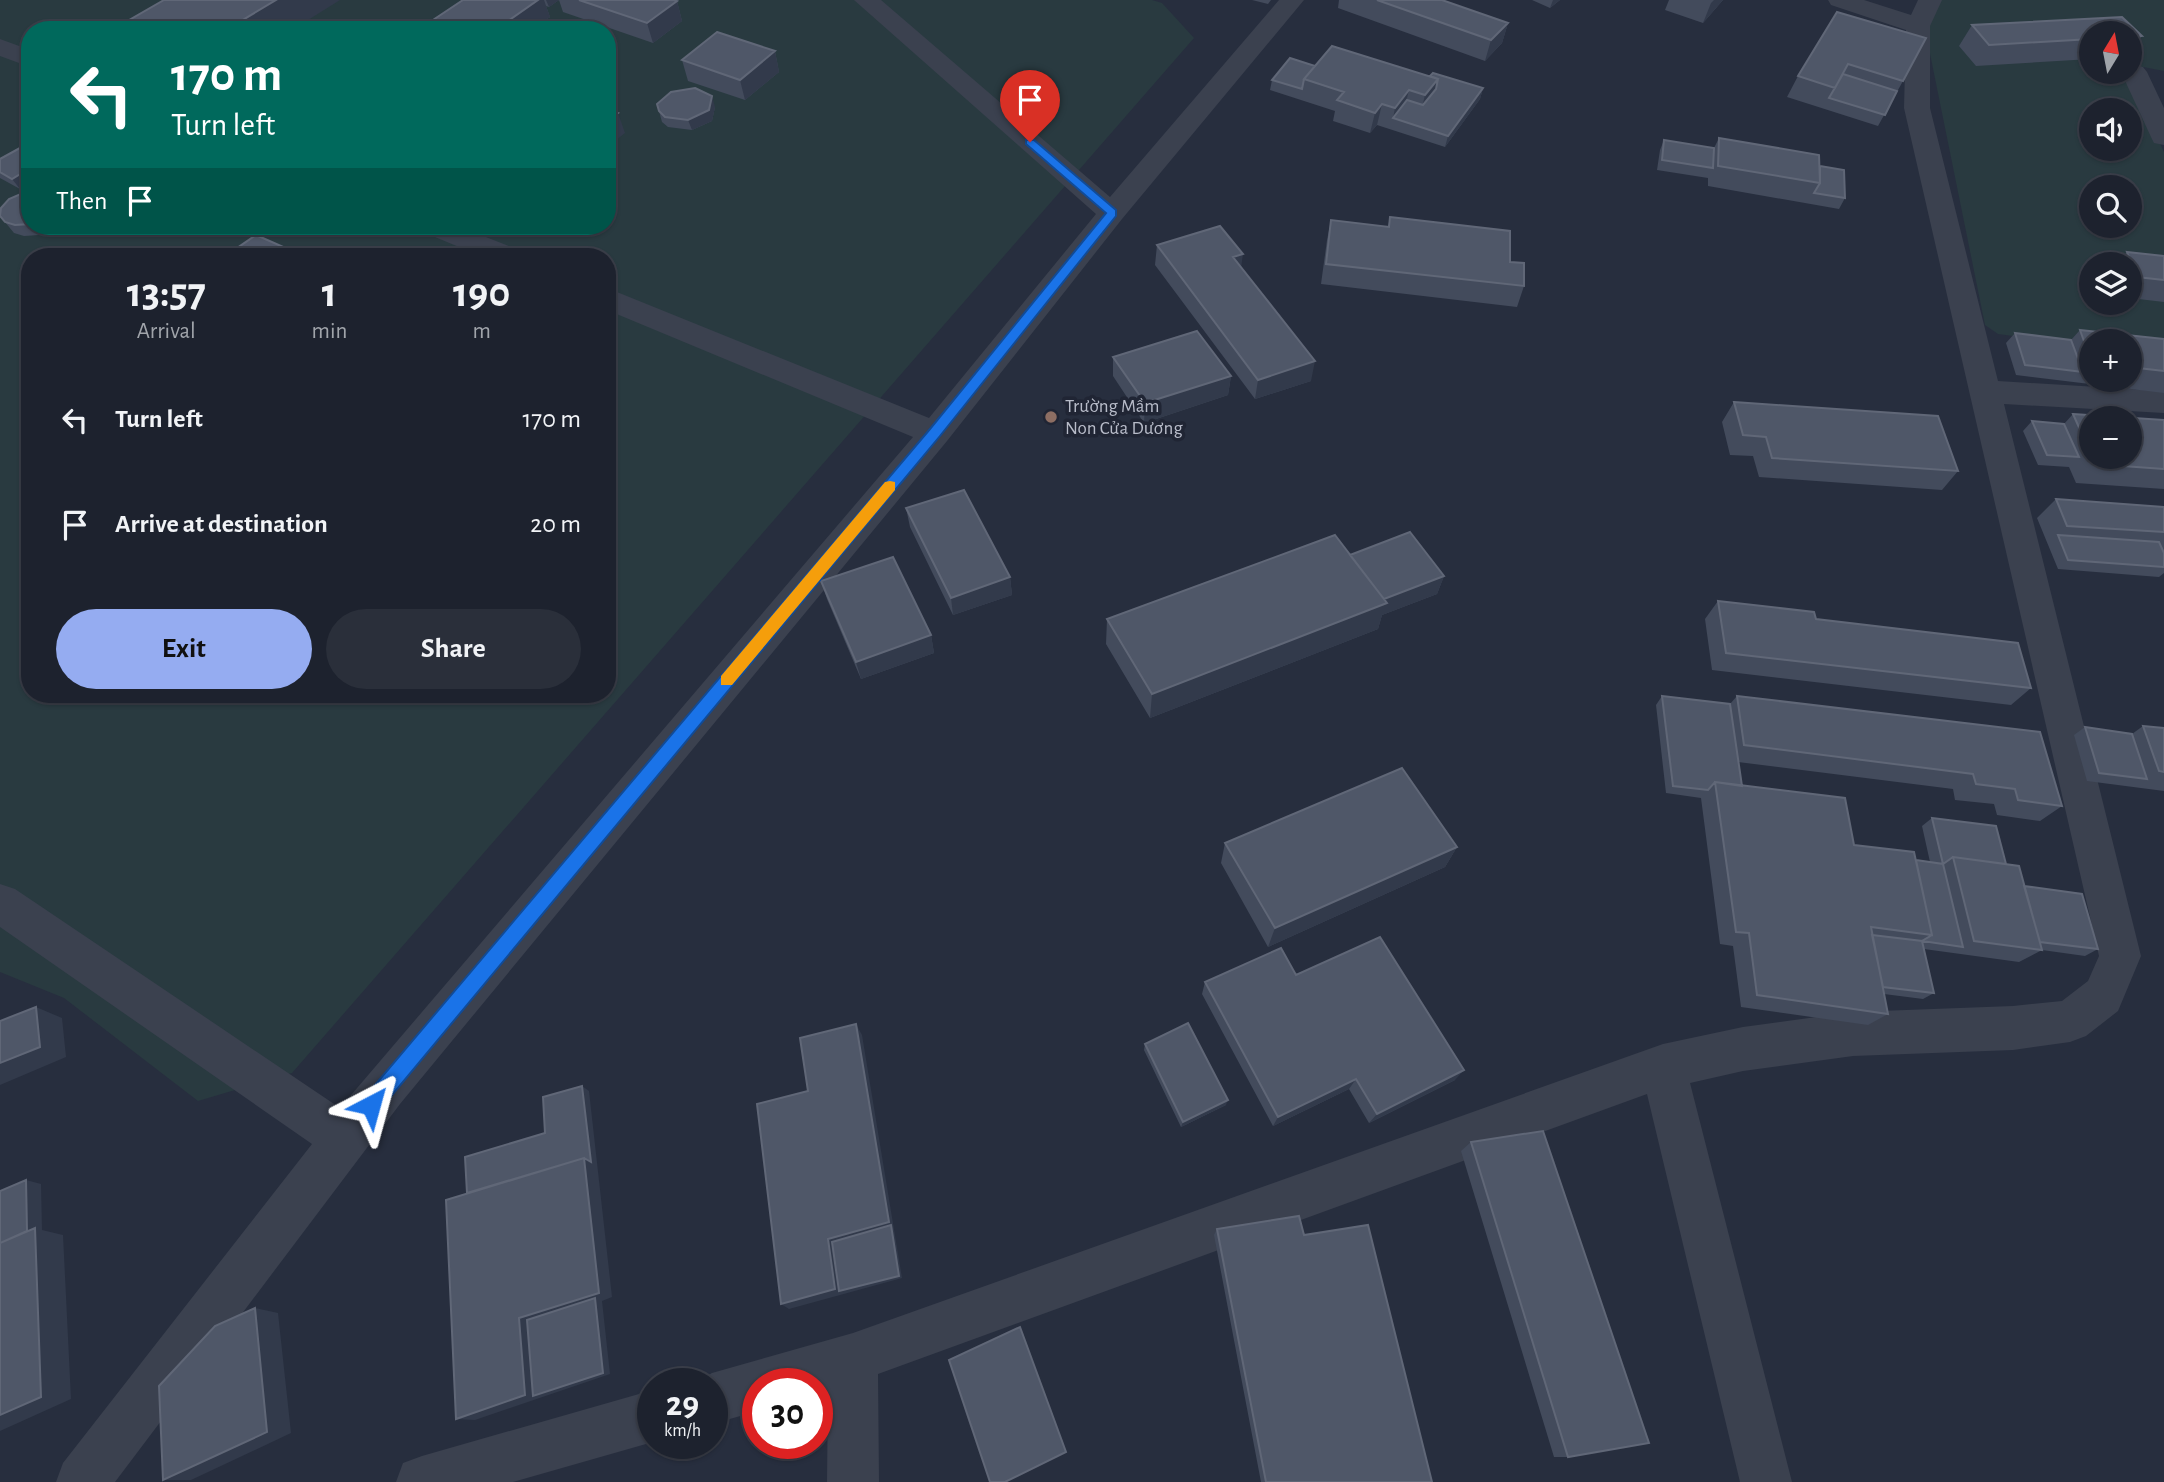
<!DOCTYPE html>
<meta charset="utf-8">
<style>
:root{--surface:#1d222e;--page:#2a2f3a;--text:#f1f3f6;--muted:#a0a4aa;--line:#3b3f4a;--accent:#95acf1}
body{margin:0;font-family:"Alegreya Sans",sans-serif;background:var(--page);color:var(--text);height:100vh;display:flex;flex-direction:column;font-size:26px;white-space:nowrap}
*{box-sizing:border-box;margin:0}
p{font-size:23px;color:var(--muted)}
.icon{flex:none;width:38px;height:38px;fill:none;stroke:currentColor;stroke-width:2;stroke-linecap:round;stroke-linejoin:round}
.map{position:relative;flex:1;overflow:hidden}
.panel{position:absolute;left:21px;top:248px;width:595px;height:455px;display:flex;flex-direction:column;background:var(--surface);border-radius:28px;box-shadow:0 2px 5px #0004,0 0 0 2px var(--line)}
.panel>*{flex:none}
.top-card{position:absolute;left:21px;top:21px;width:595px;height:214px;border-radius:28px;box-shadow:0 2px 5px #0004,0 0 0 2px var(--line);background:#00695c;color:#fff;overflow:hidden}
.needle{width:46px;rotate:10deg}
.buttons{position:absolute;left:2079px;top:21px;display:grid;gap:14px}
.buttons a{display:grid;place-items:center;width:63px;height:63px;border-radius:50%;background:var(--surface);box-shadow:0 2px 5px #0004,0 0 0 2px var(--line);font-size:35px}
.speed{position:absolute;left:637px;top:1368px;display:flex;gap:14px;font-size:35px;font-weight:700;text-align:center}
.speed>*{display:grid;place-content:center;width:91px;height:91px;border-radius:50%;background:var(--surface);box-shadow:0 2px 5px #0004,0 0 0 2px var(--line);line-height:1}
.speed small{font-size:18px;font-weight:400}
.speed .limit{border:10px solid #d22;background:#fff;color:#111}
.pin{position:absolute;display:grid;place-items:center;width:60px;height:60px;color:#fff;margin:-72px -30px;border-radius:50% 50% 50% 0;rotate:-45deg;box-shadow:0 0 7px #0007}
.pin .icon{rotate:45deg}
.me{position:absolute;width:77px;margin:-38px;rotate:39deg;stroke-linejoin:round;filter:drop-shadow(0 0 5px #0008)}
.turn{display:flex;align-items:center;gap:24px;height:147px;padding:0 35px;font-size:32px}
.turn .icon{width:91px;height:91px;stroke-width:2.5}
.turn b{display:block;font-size:49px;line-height:60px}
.then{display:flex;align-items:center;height:66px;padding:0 35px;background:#0003;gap:14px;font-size:26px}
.eta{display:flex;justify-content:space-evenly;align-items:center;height:119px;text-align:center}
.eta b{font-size:42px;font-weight:600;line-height:49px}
.button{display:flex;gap:14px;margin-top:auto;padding:14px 35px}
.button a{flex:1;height:80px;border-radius:42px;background:var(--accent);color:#111;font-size:28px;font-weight:600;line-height:80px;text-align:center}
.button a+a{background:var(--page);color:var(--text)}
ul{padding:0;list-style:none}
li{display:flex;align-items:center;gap:21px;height:105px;padding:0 35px}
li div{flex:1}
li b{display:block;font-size:26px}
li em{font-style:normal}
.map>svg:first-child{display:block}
.green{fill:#293a40;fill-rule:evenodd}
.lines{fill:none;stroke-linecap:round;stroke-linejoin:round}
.minor{fill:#3b414f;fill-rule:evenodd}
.wall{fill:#434b5c;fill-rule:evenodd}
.shaded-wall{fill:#323a4b}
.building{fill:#4f5768;stroke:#606777;stroke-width:2}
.route{fill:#1a73e8;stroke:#114b97;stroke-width:2}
.slow{fill:#f59e0b}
.education-dot{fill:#8d6e63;stroke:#202534;stroke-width:2.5}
.labels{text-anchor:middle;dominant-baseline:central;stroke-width:7;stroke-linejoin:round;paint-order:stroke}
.poi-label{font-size:19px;fill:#b8bcc9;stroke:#202534;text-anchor:start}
</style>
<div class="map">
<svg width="2164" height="1482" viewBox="0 0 2164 1482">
<rect width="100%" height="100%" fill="#272e3e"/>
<!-- green -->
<path class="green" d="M 0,0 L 1152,0 L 1162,3 L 1194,38 L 292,1073 L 198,1101 L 64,998 L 0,972 ZM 30,30 L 607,30 L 607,226 L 30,226 ZM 30,257 L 607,257 L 607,695 L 30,695 Z
M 1941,0 L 2164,0 L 2164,71 L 2138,66 L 2130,69 L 2130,33 L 2091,33 L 2091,72 L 2126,72 L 2164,152 L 2164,355 L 2130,341 L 2091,341 L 2091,346 L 1998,334 L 1985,325 L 1925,29 ZM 2091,110 L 2130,110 L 2130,149 L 2091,149 ZM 2091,187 L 2130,187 L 2130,226 L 2091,226 ZM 2091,264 L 2130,264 L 2130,303 L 2091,303 Z"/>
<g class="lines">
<!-- minor -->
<path class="minor" d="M 854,0 L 881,0 L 1110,197 L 1279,0 L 1304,0 L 1122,219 L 947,441 L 400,1104 L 115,1482 L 56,1482 L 63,1463 L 312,1144 L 0,927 L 0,884 L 15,889 L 340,1108 L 913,437 L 607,310 L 607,288 L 929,418 L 1096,214 Z
M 1828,0 L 1864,0 L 1911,15 L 1918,0 L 1942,0 L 1930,26 L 1930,108 L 1998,381 L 2164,391 L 2164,413 L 2004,404 L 2141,956 L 2118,1011 L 2086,1036 L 2070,1042 L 2013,1050 L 1853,1056 L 1743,1071 L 1690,1083 L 1792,1482 L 1740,1482 L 1647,1094 L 878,1374 L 879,1482 L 827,1482 L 828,1391 L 817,1393 L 817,1384 L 758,1384 L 758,1411 L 712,1424 L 712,1384 L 693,1384 L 712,1373 L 853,1333 L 1663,1044 L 1743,1027 L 1853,1012 L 2013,1006 L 2062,1001 L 2088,981 L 2099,956 L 1904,108 L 1906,30 L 1831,5 Z
M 0,39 L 30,50 L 30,67 L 0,56 Z
M 2134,64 L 2143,67 L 2147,72 L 2164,108 L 2164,145 L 2154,143 L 2151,137 L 2121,72 L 2130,72 L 2130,65 Z
M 419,226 L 458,226 L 519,250 L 524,257 L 483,257 L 423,232 Z
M 653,1390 L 653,1442 L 513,1482 L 396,1482 L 403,1463 L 422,1456 Z"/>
</g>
<!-- wall -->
<path class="wall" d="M 463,0 L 674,0 L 677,1 L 682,21 L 653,43 L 563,12 L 559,0 L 549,7 L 546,6 L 550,17 L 532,30 L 418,30 Z
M 1252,0 L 1271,0 L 1268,4 Z
M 1339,0 L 1442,0 L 1508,23 L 1502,43 L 1485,61 L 1338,8 Z
M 1532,0 L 1560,0 L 1550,8 Z
M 1669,0 L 1723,0 L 1703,23 L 1665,10 Z
M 1837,12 L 1903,81 L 1878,126 L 1787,97 L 1798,76 Z
M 2122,17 L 2142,36 L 2130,53 L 2130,33 L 2091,33 L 2091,59 L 1976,66 L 1959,46 L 1972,25 Z
M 775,51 L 779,72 L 745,100 L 688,81 L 682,60 Z
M 1315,66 L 1430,76 L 1483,88 L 1480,99 L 1445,147 L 1377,125 L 1370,133 L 1333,121 L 1335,111 L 1270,90 L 1272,80 Z
M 715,107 L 712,121 L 692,130 L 668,127 L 662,122 L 659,111 Z
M 1719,138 L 1820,166 L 1845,198 L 1839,209 L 1708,186 L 1708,178 L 1657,170 L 1660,150 L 1664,140 L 1714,148 Z
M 30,143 L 30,184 L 20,189 L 0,178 L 0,159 Z
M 30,190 L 30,226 L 60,226 L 39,235 L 24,236 L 14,233 L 0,216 Z
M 1390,217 L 1510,262 L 1524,286 L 1517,307 L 1321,284 L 1327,240 L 1331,220 L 1388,227 Z
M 1157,245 L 1241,268 L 1311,381 L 1255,399 L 1155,265 Z
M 2127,252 L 2164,256 L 2164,302 L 2130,298 L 2130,264 L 2116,264 Z
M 2080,330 L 2164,339 L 2164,393 L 2016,375 L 2006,343 L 2015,333 L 2071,340 ZM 2091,341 L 2130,341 L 2130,380 L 2091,380 Z
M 1113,357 L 1231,376 L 1228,395 L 1144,423 L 1113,376 Z
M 1734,402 L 1958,471 L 1942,490 L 1759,477 L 1753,456 L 1730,455 L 1722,422 Z
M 2073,414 L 2164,420 L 2164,489 L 2076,483 L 2069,467 L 2038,465 L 2023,431 L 2032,421 L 2064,424 ZM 2091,418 L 2130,457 L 2091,457 Z
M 2056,499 L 2164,507 L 2164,573 L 2159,577 L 2058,569 L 2037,518 Z
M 906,508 L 1010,577 L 1012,595 L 953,615 L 910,527 Z
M 1350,555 L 1444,576 L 1437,594 L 1382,615 L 1378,629 L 1150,718 L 1106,644 L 1107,619 Z
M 821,581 L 931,635 L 934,653 L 861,679 L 827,599 Z
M 1718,601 L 1816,619 L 2031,688 L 2011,705 L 1712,670 L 1705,619 Z
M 1662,696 L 1730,704 L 1737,696 L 1958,723 L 2062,806 L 2040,821 L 1997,815 L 1994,804 L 1955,800 L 1953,789 L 1738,762 L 1742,786 L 1854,845 L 1916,860 L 1930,862 L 1922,826 L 1932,818 L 2006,864 L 2024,886 L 2098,949 L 2085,956 L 2042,950 L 2019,962 L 1924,949 L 1934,993 L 1923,999 L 1884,994 L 1888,1014 L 1868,1025 L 1741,1007 L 1733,946 L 1720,944 L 1701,798 L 1666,793 L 1656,705 Z
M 2143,726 L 2164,728 L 2164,791 L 2087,781 L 2074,735 L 2085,727 L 2132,734 Z
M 1225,843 L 1457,847 L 1445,867 L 1268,947 L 1221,863 Z
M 1296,975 L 1455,1080 L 1369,1123 L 1349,1089 L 1273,1126 L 1202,994 L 1205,982 Z
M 1145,1044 L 1226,1105 L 1181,1127 L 1144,1050 Z
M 1471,1142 L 1568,1457 L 1554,1457 L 1461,1151 Z
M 1217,1229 L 1304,1235 L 1432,1482 L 1261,1482 L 1214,1235 Z"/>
<!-- shaded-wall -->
<path class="shaded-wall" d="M 276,0 L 340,0 L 292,30 L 226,30 Z
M 538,0 L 544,0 L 550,17 L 532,30 L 495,30 Z
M 546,0 L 559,0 L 549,7 Z
M 1553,0 L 1560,0 L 1550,8 Z
M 1714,0 L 1723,0 L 1703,23 L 1711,3 Z
M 677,1 L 682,21 L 653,43 L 647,23 Z
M 1508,23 L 1502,43 L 1485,61 L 1491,40 Z
M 775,51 L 779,72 L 745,100 L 740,80 Z
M 1438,79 L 1433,100 L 1420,116 L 1425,95 Z
M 1483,88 L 1480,99 L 1445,147 L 1448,136 Z
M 1409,90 L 1404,110 L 1393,118 L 1395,108 Z
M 712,96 L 715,107 L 712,121 L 692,130 L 688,120 Z
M 1382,104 L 1377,125 L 1370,133 L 1375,113 Z
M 618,113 L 625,133 L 607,147 L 607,121 Z
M 30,168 L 30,184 L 20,189 L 12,179 Z
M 32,226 L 60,226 L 39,235 Z
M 1243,254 L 1240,275 L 1233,257 Z
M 1315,361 L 1311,381 L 1255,399 L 1258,380 Z
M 1231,376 L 1228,395 L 1144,423 L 1145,403 Z
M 1444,576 L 1437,594 L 1382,615 L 1378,629 L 1150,718 L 1152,694 L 1377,602 Z
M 1010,577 L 1012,595 L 953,615 L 951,598 Z
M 931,635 L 934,653 L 861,679 L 856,662 Z
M 1457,847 L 1445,867 L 1268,947 L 1275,928 Z
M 36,1007 L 62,1018 L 66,1057 L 0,1085 L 0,1063 Z
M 856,1024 L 862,1035 L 902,1278 L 789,1309 L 781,1304 L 828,1239 Z
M 1464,1070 L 1455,1080 L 1369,1123 L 1377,1114 Z
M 1356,1079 L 1349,1089 L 1273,1126 L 1278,1117 Z
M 582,1086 L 589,1091 L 612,1297 L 602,1301 L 610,1374 L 475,1420 L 456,1419 L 519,1318 L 585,1164 Z
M 1228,1100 L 1226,1105 L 1181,1127 L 1183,1122 Z
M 26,1180 L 41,1184 L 42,1230 L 63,1235 L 71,1399 L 0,1431 L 0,1261 Z
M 255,1308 L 278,1313 L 291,1433 L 191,1480 L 163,1480 Z"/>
<!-- building -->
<path class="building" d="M 164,0 L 276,0 L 226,30 L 128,30 L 119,26 Z
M 463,0 L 538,0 L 495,30 L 418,30 Z
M 579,0 L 674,0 L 677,1 L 647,23 Z
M 1377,0 L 1442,0 L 1508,23 L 1491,40 Z
M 1837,12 L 1926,38 L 1903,81 L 1848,64 L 1835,88 L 1798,76 Z
M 2122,17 L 2142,36 L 2130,37 L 2130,33 L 2091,33 L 2091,39 L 1989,45 L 1972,25 Z
M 717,32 L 775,51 L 740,80 L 682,60 Z
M 1332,46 L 1438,79 L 1425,95 L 1409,90 L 1395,108 L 1382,104 L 1375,113 L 1337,100 L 1344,92 L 1304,79 Z
M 1290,58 L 1315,66 L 1304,79 L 1302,89 L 1272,80 Z
M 1433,73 L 1483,88 L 1448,136 L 1393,118 L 1407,100 L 1423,105 L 1436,89 L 1438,79 L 1430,76 Z
M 1843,74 L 1897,91 L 1885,115 L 1829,98 Z
M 695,88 L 712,96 L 709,110 L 688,120 L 665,117 L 659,111 L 657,104 L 671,92 Z
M 607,109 L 618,113 L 607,121 Z
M 1719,138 L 1819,155 L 1820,183 L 1718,166 Z
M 1664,140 L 1714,148 L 1713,168 L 1662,160 Z
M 29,143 L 30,168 L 12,179 L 0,172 L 0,159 Z
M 1820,166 L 1844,170 L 1845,198 L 1814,193 L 1820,183 Z
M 30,190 L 30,224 L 15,225 L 5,222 L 0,216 L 1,208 L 9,199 Z
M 1390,217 L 1510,231 L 1510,262 L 1524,263 L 1524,286 L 1326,264 L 1331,220 L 1389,227 Z
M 1220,226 L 1243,254 L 1233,257 L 1315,361 L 1258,380 L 1157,245 Z
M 256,235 L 306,257 L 224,257 Z
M 2127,252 L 2164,256 L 2164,280 L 2137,277 Z
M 2080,330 L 2164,339 L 2164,371 L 2130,367 L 2130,341 L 2091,341 L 2091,361 Z
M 1197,331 L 1231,376 L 1145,403 L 1113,357 Z
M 2015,333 L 2071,340 L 2083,372 L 2025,365 Z
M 1734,402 L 1938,416 L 1958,471 L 1772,458 L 1766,437 L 1743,435 Z
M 2073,414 L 2164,420 L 2164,469 L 2095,464 L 2092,457 L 2130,457 L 2130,418 L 2091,418 L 2091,454 Z
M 2032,421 L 2064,424 L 2079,457 L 2047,455 Z
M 964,490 L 1010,577 L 951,598 L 906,508 Z
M 2056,499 L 2164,507 L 2164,532 L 2067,526 Z
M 1410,532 L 1444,576 L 1384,599 L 1350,555 Z
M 1335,535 L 1387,603 L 1152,694 L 1107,619 Z
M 2058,535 L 2159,542 L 2164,553 L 2164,567 L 2068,560 Z
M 893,557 L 931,635 L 856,662 L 821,581 Z
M 1718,601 L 1814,612 L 1816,619 L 2018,643 L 2031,688 L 1726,653 Z
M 1662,696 L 1730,704 L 1742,786 L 1715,782 L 1708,790 L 1673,786 Z
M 1737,696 L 2040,732 L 2062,806 L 2018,800 L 2015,789 L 1976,784 L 1973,774 L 1744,745 Z
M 2143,726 L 2164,728 L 2164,772 L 2159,771 Z
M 2085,727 L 2132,734 L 2147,779 L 2099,773 Z
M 1402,768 L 1457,847 L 1275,928 L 1225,843 Z
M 1715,782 L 1845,798 L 1854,845 L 1914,852 L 1932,935 L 1871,927 L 1888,1014 L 1757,995 L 1749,933 L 1736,932 Z
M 1932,818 L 1996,826 L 2006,864 L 1953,857 L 1943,864 Z
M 1953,857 L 2019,866 L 2042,950 L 1974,941 Z
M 1916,860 L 1943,864 L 1963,947 L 1922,941 L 1932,935 Z
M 2024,886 L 2082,894 L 2098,949 L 2040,942 Z
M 1872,935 L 1922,941 L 1934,993 L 1883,987 Z
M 1380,937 L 1464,1070 L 1377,1114 L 1356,1079 L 1278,1117 L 1205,982 L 1281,948 L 1296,975 Z
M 36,1007 L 40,1047 L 0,1063 L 0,1021 Z
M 1188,1023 L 1228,1100 L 1183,1122 L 1145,1044 Z
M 856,1024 L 889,1222 L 828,1239 L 835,1289 L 781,1304 L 757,1104 L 808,1091 L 800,1038 Z
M 582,1086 L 591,1162 L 584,1158 L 467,1193 L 465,1157 L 545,1133 L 543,1097 Z
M 1543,1131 L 1649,1443 L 1568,1457 L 1471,1142 Z
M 584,1158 L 599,1293 L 519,1318 L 525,1395 L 456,1419 L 446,1200 Z
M 26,1180 L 27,1231 L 0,1243 L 0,1191 Z
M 1299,1216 L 1304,1235 L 1368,1225 L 1432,1482 L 1266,1482 L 1217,1229 Z
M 891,1225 L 899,1276 L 839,1291 L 832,1242 Z
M 35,1228 L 41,1397 L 0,1415 L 0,1243 Z
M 595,1298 L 603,1373 L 533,1396 L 527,1320 Z
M 255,1308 L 267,1432 L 163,1480 L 159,1386 L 215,1326 Z
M 1020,1327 L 1066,1452 L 1005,1482 L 990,1482 L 949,1360 Z"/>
<!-- route -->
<path class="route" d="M 1026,140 L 1034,140 L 1116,210 L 1116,216 L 940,436 L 378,1112 L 371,1115 L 364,1112 L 362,1105 L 364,1098 L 930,429 L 1106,213 L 1026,144 Z"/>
<!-- slow -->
<path class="slow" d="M 890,481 L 895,482 L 895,490 L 732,685 L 721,685 L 721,676 L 885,482 Z"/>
<!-- markers -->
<circle class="education-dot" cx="1051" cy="417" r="7"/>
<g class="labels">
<!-- poi labels -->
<g class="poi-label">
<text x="1065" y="406">Trường Mầm<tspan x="1065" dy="22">Non Cửa Dương</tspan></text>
</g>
</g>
</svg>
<div class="buttons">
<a><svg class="needle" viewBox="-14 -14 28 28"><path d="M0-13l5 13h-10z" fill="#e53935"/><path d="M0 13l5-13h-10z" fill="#a0a4aa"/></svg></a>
<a><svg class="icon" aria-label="sound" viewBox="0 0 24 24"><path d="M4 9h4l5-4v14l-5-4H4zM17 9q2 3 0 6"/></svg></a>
<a><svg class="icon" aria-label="search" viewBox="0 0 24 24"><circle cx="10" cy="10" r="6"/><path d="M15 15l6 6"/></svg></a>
<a><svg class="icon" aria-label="layers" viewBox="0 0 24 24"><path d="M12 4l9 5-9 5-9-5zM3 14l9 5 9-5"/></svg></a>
<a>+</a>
<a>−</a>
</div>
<div class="speed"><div>29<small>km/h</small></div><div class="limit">30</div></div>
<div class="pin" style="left:1030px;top:142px;background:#d93025"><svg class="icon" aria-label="arrive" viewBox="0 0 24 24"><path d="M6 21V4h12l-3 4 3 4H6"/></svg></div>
<svg class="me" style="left:371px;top:1105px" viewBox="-20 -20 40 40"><path d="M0-17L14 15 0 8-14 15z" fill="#1a73e8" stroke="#fff" stroke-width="4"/></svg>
<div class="top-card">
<div class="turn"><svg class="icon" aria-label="left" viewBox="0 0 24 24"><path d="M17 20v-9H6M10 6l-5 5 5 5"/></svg><div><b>170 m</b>Turn left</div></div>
<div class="then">Then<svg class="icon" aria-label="arrive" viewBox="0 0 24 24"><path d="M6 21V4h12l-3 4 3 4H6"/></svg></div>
</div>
<section class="panel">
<div class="eta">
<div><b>13:57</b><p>Arrival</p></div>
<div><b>1</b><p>min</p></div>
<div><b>190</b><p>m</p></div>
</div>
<ul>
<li><svg class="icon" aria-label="left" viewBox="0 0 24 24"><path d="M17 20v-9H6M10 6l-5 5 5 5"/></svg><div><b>Turn left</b></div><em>170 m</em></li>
<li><svg class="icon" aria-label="arrive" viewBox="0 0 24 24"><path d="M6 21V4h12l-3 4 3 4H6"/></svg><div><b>Arrive at destination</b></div><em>20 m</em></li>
</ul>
<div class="button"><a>Exit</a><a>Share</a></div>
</section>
</div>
